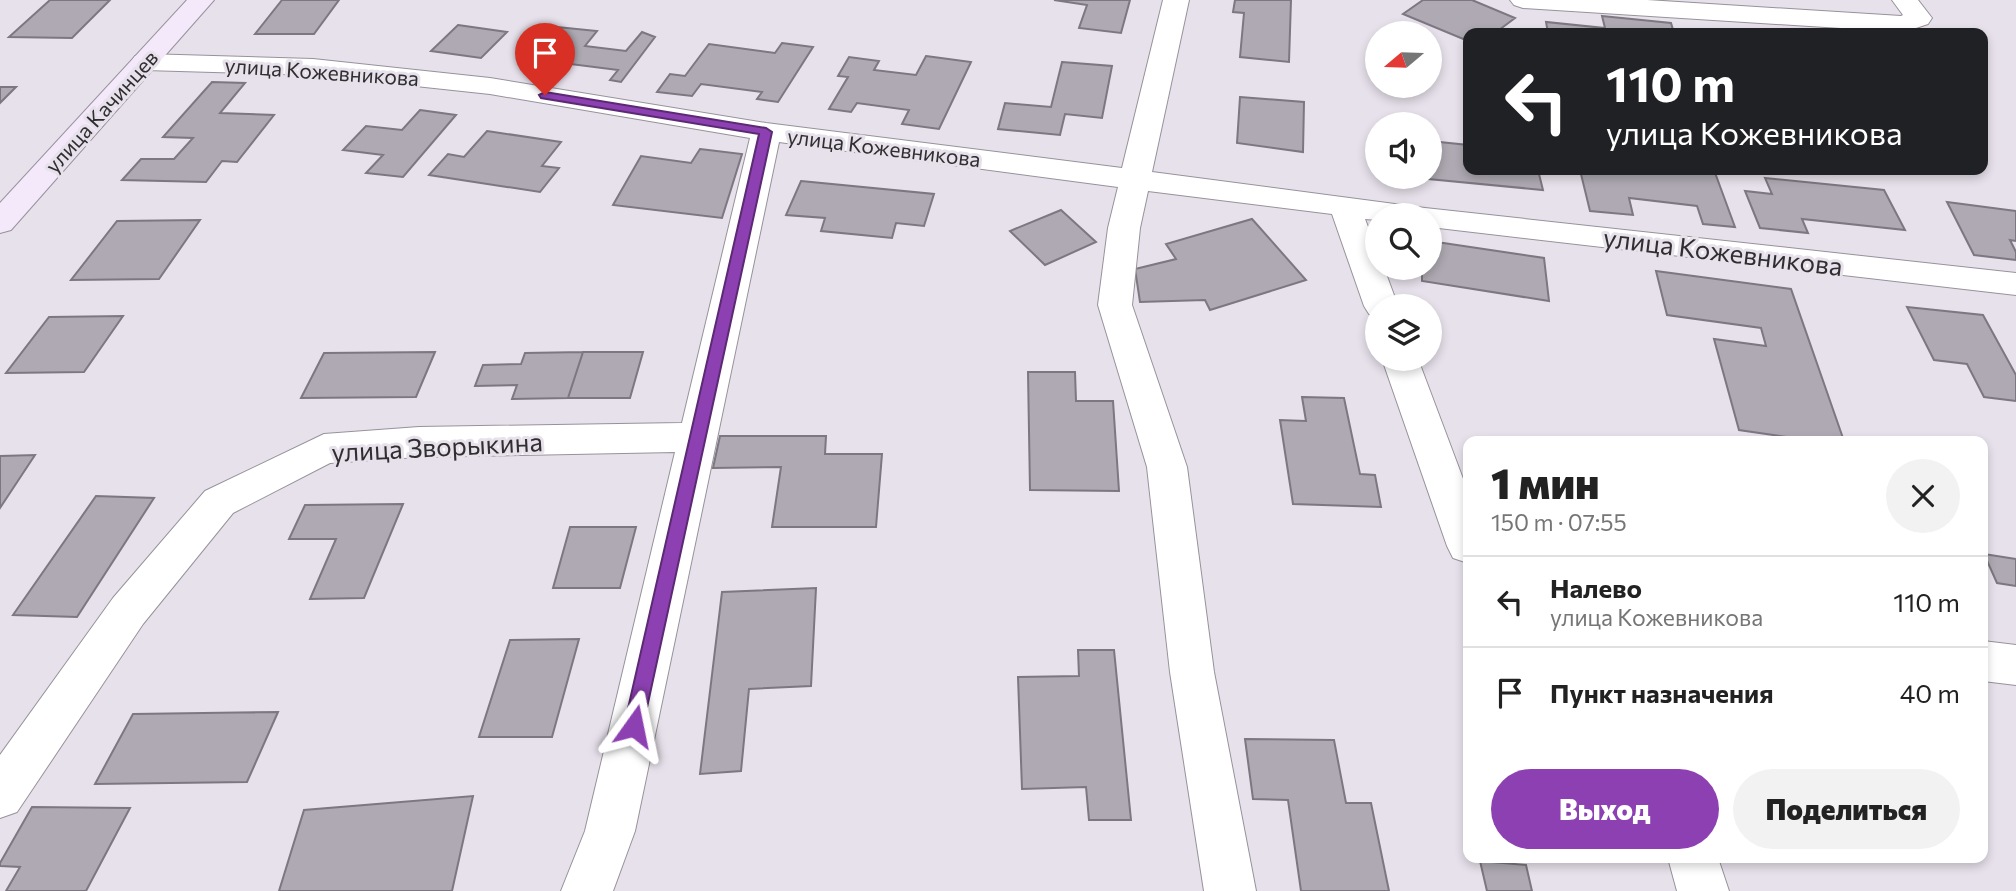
<!DOCTYPE html>
<html lang="ru">
<meta charset="utf-8">
<style>
:root{--surface:#fff;--page:#f2f2f2;--text:#222;--muted:#767676;--line:#e0e0e0;--accent:#8c40b1}
body{margin:0;font-family:Commissioner,sans-serif;background:var(--page);color:var(--text);height:100vh;display:flex;flex-direction:column;font-size:26px;white-space:nowrap}
*{box-sizing:border-box;margin:0}
p{font-size:23px;color:var(--muted)}
.icon{flex:none;width:38px;height:38px;fill:none;stroke:currentColor;stroke-width:2;stroke-linecap:round;stroke-linejoin:round}
.map{position:relative;flex:1;overflow:hidden}
.drawer{position:absolute;left:1463px;top:436px;width:525px;height:427px;display:flex;flex-direction:column;background:var(--surface);border-radius:14px;box-shadow:0 4px 10px #0003}
.drawer>*{flex:none}
.guide{position:absolute;left:1463px;top:28px;width:525px;height:147px;border-radius:14px;box-shadow:0 4px 10px #0003;background:#202124;color:#fff;overflow:hidden}
.needle{width:46px;rotate:251deg}
.buttons{position:absolute;left:1365px;top:21px;display:grid;gap:14px}
.buttons a{display:grid;place-items:center;width:77px;height:77px;border-radius:50%;background:var(--surface);box-shadow:0 4px 10px #0003;font-size:35px}
.pin{position:absolute;display:grid;place-items:center;width:60px;height:60px;color:#fff;margin:-72px -30px;border-radius:50% 50% 50% 0;rotate:-45deg;box-shadow:0 0 7px #0007}
.pin .icon{rotate:45deg}
.me{position:absolute;width:77px;margin:-38px;rotate:12deg;stroke-linejoin:round;filter:drop-shadow(0 0 5px #0008)}
.turn{display:flex;align-items:center;gap:24px;height:147px;padding:0 28px;font-size:32px}
.turn .icon{width:91px;height:91px;stroke-width:2.5}
.turn b{display:block;font-size:49px;line-height:60px}
.round{display:grid;place-items:center;flex:none;width:74px;height:74px;border-radius:37px;background:var(--page)}
.headline{display:flex;align-items:center;justify-content:space-between;height:119px;padding:0 28px}
h1{font-size:42px;font-weight:800;line-height:52px}
.primary-button{display:flex;gap:14px;margin-top:auto;padding:14px 28px}
.primary-button a{flex:1;height:80px;border-radius:42px;background:var(--accent);color:#fff;font-size:28px;font-weight:800;line-height:80px;text-align:center}
.primary-button a+a{background:var(--page);color:var(--text)}
ul{padding:0;list-style:none}
li{display:flex;align-items:center;gap:21px;height:91px;padding:0 28px;border-top:2px solid var(--line)}
li div{flex:1}
li b{display:block;font-size:26px}
li em{font-style:normal}
.map>svg:first-child{display:block}
.building{fill:#aea9b2;stroke:#7c7780;stroke-width:2}
.lines{fill:none;stroke-linecap:round;stroke-linejoin:round}
.minor-casing{stroke:#97929a;stroke-width:2}
.secondary-casing{stroke:#97929a;stroke-width:2}
.minor{fill:#fff;fill-rule:evenodd}
.secondary{fill:#f4e8fb;fill-rule:evenodd}
.route{fill:#8c40b1;stroke:#5b2a73;stroke-width:2}
.labels{text-anchor:middle;dominant-baseline:central;stroke-width:6;stroke-linejoin:round;paint-order:stroke}
.far-street-label{font-size:21px;fill:#302e31;stroke:#e7e1eb}
.street-label{font-size:26px;fill:#302e31;stroke:#e7e1eb}
</style>
<div class="map">
<svg width="2016" height="891" viewBox="0 0 2016 891">
<rect width="100%" height="100%" fill="#e7e1eb"/>
<!-- building -->
<path class="building" d="M 50,0 L 110,0 L 72,38 L 9,37 Z
M 282,0 L 339,0 L 314,34 L 255,34 Z
M 1054,0 L 1130,0 L 1121,33 L 1079,28 L 1087,5 Z
M 1235,0 L 1291,0 L 1289,62 L 1240,57 L 1244,13 L 1233,12 Z
M 1423,0 L 1472,0 L 1515,18 L 1495,33 L 1468,33 L 1468,41 L 1403,14 Z
M 1602,16 L 1671,23 L 1674,33 L 1548,33 L 1546,22 L 1605,28 Z
M 458,25 L 507,32 L 481,58 L 431,51 Z
M 557,27 L 597,31 L 585,46 L 626,51 L 642,32 L 655,37 L 621,82 L 610,80 L 618,70 L 547,61 L 536,73 L 524,71 L 535,59 L 545,61 L 563,40 L 548,38 Z
M 782,43 L 813,47 L 778,102 L 757,99 L 762,92 L 701,84 L 692,96 L 657,92 L 670,74 L 685,76 L 709,44 L 775,53 Z
M 926,56 L 971,62 L 939,129 L 902,124 L 909,110 L 857,103 L 851,112 L 829,109 L 848,77 L 838,76 L 849,57 L 879,61 L 874,70 L 916,75 Z
M 1062,62 L 1112,66 L 1102,118 L 1065,114 L 1060,135 L 998,129 L 1005,103 L 1051,107 Z
M 212,82 L 245,83 L 220,113 L 274,115 L 237,162 L 222,161 L 206,182 L 122,180 L 141,159 L 174,159 L 193,138 L 163,137 Z
M 0,87 L 16,87 L 0,103 Z
M 1240,97 L 1304,102 L 1303,152 L 1237,143 Z
M 420,110 L 456,115 L 403,177 L 366,173 L 383,155 L 343,150 L 366,126 L 402,130 Z
M 487,131 L 561,142 L 542,166 L 559,168 L 540,192 L 429,175 L 448,154 L 464,157 Z
M 1430,141 L 1468,145 L 1468,170 L 1538,170 L 1543,190 L 1407,177 L 1430,177 Z
M 700,149 L 742,154 L 722,218 L 613,205 L 641,156 L 691,163 Z
M 1580,170 L 1714,170 L 1735,227 L 1703,224 L 1697,206 L 1629,198 L 1633,215 L 1590,211 Z
M 1765,178 L 1884,190 L 1905,230 L 1802,219 L 1808,233 L 1760,228 L 1745,191 L 1772,194 Z
M 801,181 L 934,194 L 924,226 L 896,223 L 892,238 L 821,231 L 825,218 L 786,215 Z
M 1947,202 L 2016,211 L 2016,241 L 2010,240 L 2016,252 L 2016,260 L 1974,255 Z
M 1061,210 L 1096,242 L 1045,265 L 1010,231 Z
M 1252,219 L 1306,280 L 1210,310 L 1205,300 L 1140,302 L 1135,269 L 1176,259 L 1166,244 Z
M 200,220 L 159,279 L 71,280 L 117,221 Z
M 1430,241 L 1544,258 L 1549,301 L 1422,281 L 1422,268 L 1430,268 Z
M 1656,271 L 1791,289 L 1844,441 L 1814,441 L 1739,430 L 1714,339 L 1766,346 L 1761,328 L 1667,315 Z
M 1907,307 L 1983,315 L 2016,375 L 2016,401 L 1984,397 L 1967,364 L 1934,360 Z
M 123,316 L 84,372 L 6,373 L 49,317 Z
M 435,352 L 416,397 L 301,398 L 324,353 Z
M 583,352 L 568,398 L 512,399 L 517,385 L 475,386 L 483,365 L 521,364 L 525,353 Z
M 583,352 L 643,352 L 630,398 L 568,398 Z
M 1028,372 L 1075,372 L 1076,401 L 1113,401 L 1119,491 L 1030,490 Z
M 1302,397 L 1344,398 L 1360,474 L 1375,475 L 1381,507 L 1293,504 L 1280,420 L 1306,421 Z
M 720,436 L 826,436 L 825,454 L 882,454 L 876,527 L 772,527 L 781,467 L 713,468 Z
M 35,455 L 0,508 L 0,456 Z
M 96,496 L 154,498 L 77,617 L 13,615 Z
M 403,504 L 364,598 L 310,599 L 336,539 L 289,539 L 305,505 Z
M 570,527 L 636,527 L 620,588 L 553,588 Z
M 1984,554 L 2016,559 L 2016,586 L 1997,583 Z
M 816,588 L 811,686 L 749,689 L 741,771 L 700,774 L 722,592 Z
M 579,639 L 552,737 L 479,737 L 510,640 Z
M 1078,650 L 1114,650 L 1131,820 L 1089,820 L 1086,787 L 1022,789 L 1018,677 L 1079,676 Z
M 278,712 L 247,782 L 95,784 L 133,714 Z
M 1245,739 L 1334,740 L 1346,803 L 1371,803 L 1389,891 L 1301,891 L 1288,800 L 1253,799 Z
M 473,796 L 452,891 L 279,891 L 304,810 Z
M 32,807 L 130,808 L 86,891 L 6,891 L 20,867 L 0,866 L 0,863 Z
M 1480,861 L 1526,865 L 1532,891 L 1487,891 Z"/>
<g class="lines">
<!-- minor casing -->
<g class="minor-casing">
<path id="minor" d="M 1163,0 L 1189,0 L 1152,172 L 1425,208 L 2016,273 L 2016,295 L 1430,227 L 1430,215 L 1377,215 L 1377,220 L 1365,219 L 1377,250 L 1377,268 L 1384,268 L 1398,306 L 1377,306 L 1377,317 L 1369,314 L 1364,306 L 1332,214 L 1148,191 L 1140,228 L 1132,305 L 1187,467 L 1214,672 L 1256,891 L 1204,891 L 1170,672 L 1147,467 L 1098,305 L 1108,228 L 1118,187 L 779,142 L 635,831 L 613,891 L 561,891 L 585,831 L 675,452 L 419,457 L 330,463 L 233,513 L 143,624 L 17,812 L 0,818 L 0,755 L 113,598 L 205,491 L 324,434 L 419,427 L 682,423 L 750,138 L 490,94 L 313,75 L 145,70 L 135,68 L 131,62 L 135,56 L 145,54 L 313,59 L 490,78 L 766,123 L 1122,168 Z
M 1510,0 L 1647,0 L 1901,16 L 1903,15 L 1892,0 L 1918,0 L 1932,18 L 1928,24 L 1904,32 L 1523,8 L 1514,5 Z
M 1382,359 L 1418,359 L 1468,492 L 1468,563 L 1453,558 L 1447,546 Z
M 1983,641 L 2016,645 L 2016,685 L 1983,681 Z
M 1668,858 L 1718,858 L 1729,891 L 1677,891 Z"/>
</g>
<!-- secondary casing -->
<g class="secondary-casing">
<path id="secondary" d="M 187,0 L 214,0 L 11,230 L 0,233 L 0,203 Z"/>
</g>
<!-- minor -->
<use href="#minor" class="minor"/>
<!-- secondary -->
<use href="#secondary" class="secondary"/>
</g>
<!-- route -->
<path class="route" d="M 545,92 L 766,128 L 772,132 L 643,726 L 640,732 L 634,735 L 627,732 L 624,726 L 759,134 L 541,98 L 539,95 Z"/>
<g class="labels">
<!-- far-street labels -->
<g class="far-street-label">
<text transform="translate(322 71) rotate(4)">улица Кожевникова</text>
<text transform="translate(101 111) rotate(-48)">улица Качинцев</text>
<text transform="translate(884 147) rotate(7)">улица Кожевникова</text>
</g>
<!-- street labels -->
<g class="street-label">
<text transform="translate(1723 251) rotate(7)">улица Кожевникова</text>
<text transform="translate(437 446) rotate(-3)">улица Зворыкина</text>
</g>
</g>
</svg>
<div class="buttons">
<a><svg class="needle" viewBox="-14 -14 28 28"><path d="M0-13l5 13h-10z" fill="#e53935"/><path d="M0 13l5-13h-10z" fill="#767676"/></svg></a>
<a><svg class="icon" aria-label="sound" viewBox="0 0 24 24"><path d="M4 9h4l5-4v14l-5-4H4zM17 9q2 3 0 6"/></svg></a>
<a><svg class="icon" aria-label="search" viewBox="0 0 24 24"><circle cx="10" cy="10" r="6"/><path d="M15 15l6 6"/></svg></a>
<a><svg class="icon" aria-label="layers" viewBox="0 0 24 24"><path d="M12 4l9 5-9 5-9-5zM3 14l9 5 9-5"/></svg></a>
</div>
<div class="pin" style="left:545px;top:95px;background:#d93025"><svg class="icon" aria-label="arrive" viewBox="0 0 24 24"><path d="M6 21V4h12l-3 4 3 4H6"/></svg></div>
<svg class="me" style="left:634px;top:726px" viewBox="-20 -20 40 40"><path d="M0-17L14 15 0 8-14 15z" fill="#8c40b1" stroke="#fff" stroke-width="4"/></svg>
<div class="guide">
<div class="turn"><svg class="icon" aria-label="left" viewBox="0 0 24 24"><path d="M17 20v-9H6M10 6l-5 5 5 5"/></svg><div><b>110 m</b>улица Кожевникова</div></div>
</div>
<section class="drawer">
<div class="headline"><div><h1>1 мин</h1><p>150 m · 07:55</p></div><a class="round"><svg class="icon" aria-label="close" viewBox="0 0 24 24"><path d="M6 6l12 12M18 6L6 18"/></svg></a></div>
<ul>
<li><svg class="icon" aria-label="left" viewBox="0 0 24 24"><path d="M17 20v-9H6M10 6l-5 5 5 5"/></svg><div><b>Налево</b><p>улица Кожевникова</p></div><em>110 m</em></li>
<li><svg class="icon" aria-label="arrive" viewBox="0 0 24 24"><path d="M6 21V4h12l-3 4 3 4H6"/></svg><div><b>Пункт назначения</b></div><em>40 m</em></li>
</ul>
<div class="primary-button"><a>Выход</a><a>Поделиться</a></div>
</section>
</div>
